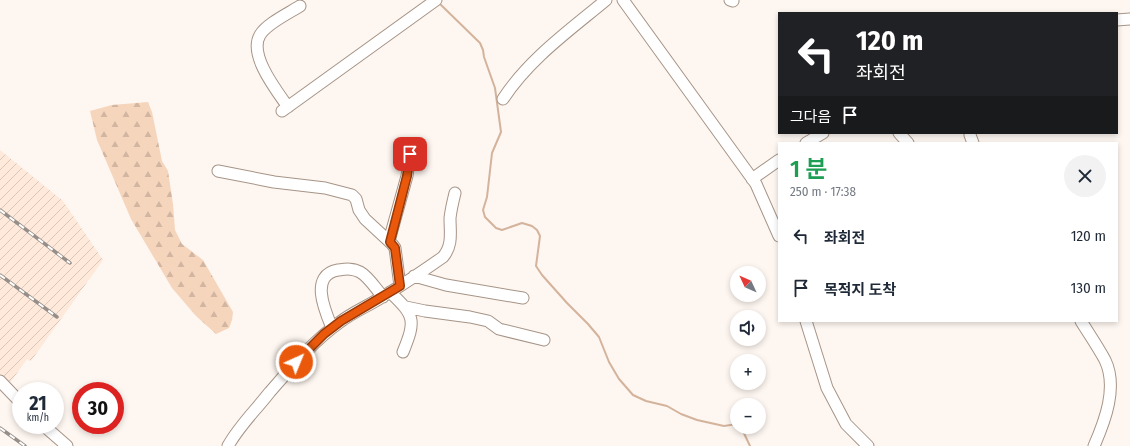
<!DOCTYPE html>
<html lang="ko">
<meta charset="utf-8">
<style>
:root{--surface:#fff;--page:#f2f2f3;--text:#1f2937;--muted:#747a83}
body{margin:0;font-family:"Fira Sans Condensed","Noto Sans KR",sans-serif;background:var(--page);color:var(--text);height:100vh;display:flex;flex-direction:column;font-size:15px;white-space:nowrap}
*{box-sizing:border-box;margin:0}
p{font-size:13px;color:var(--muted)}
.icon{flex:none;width:22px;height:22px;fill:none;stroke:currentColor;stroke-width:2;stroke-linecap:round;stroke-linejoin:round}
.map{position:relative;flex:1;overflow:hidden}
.details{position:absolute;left:778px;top:142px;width:340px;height:180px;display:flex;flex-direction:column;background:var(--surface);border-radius:0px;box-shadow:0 2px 6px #0003}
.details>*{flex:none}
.top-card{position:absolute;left:778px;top:12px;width:340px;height:122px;border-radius:0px;box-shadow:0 2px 6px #0003;background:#202124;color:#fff;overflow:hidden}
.needle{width:26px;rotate:314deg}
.fabs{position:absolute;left:730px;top:266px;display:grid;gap:8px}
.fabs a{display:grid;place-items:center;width:36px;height:36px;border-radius:50%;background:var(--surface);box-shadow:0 2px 6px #0003;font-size:20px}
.speed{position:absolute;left:12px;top:382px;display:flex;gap:8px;font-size:20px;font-weight:700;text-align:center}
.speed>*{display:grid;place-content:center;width:52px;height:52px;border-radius:50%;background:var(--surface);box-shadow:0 2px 6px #0003;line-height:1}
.speed small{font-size:10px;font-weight:400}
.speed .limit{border:6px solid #d22;background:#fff;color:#111}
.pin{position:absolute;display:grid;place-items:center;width:34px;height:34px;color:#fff;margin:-17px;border-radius:8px;box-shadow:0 2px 6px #0006}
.me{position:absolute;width:44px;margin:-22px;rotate:44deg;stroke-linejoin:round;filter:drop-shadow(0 0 3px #0008)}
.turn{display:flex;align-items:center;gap:14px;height:84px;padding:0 12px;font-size:18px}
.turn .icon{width:52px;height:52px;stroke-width:2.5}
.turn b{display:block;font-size:28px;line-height:34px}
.then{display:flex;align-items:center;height:38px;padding:0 12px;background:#0003;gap:8px;font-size:15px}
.round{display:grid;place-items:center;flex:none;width:42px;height:42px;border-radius:21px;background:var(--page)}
.head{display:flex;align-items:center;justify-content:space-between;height:68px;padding:0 12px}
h1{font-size:24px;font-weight:600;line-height:30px;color:#1e9e55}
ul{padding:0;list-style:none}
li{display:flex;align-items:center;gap:12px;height:52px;padding:0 12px}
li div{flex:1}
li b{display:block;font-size:15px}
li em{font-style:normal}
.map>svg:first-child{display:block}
.industrial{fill:url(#industrial-furrows)}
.forest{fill:url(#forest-firs)}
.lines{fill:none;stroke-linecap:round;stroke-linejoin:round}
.stream{stroke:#d4b39c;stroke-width:2}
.minor-casing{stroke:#a69487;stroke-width:13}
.minor{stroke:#fff;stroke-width:11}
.rail-casing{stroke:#968f89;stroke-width:3.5}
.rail{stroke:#fff;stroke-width:2;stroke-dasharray:6;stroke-linecap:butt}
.route-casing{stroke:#983908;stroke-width:10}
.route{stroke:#ea580c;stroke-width:7}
</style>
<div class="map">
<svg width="1130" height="446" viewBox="0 0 1130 446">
<defs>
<pattern id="industrial-furrows" width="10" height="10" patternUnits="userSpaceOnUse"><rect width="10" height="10" fill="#fee9da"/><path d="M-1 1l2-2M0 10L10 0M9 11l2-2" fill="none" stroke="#d9c7ba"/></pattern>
<pattern id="forest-firs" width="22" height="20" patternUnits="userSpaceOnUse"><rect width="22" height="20" fill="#f6d5bd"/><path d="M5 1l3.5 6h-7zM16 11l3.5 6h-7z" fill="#d2b6a1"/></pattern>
</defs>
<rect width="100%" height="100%" fill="#fef6f0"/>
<!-- industrial -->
<path class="industrial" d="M 0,150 L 63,201 L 103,260 L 31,361 L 27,359 L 10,383 L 0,374 Z"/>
<!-- forest -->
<path class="forest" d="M 148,102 L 152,112 L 162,161 L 168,171 L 173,204 L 175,230 L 182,244 L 203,260 L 233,312 L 232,320 L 229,328 L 216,334 L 196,316 L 172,288 L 131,219 L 97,140 L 90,111 L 112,105 Z"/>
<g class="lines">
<!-- stream -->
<path class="stream" d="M 439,3 L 480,43 L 483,50 L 484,57 L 495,88 L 501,132 L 492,153 L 487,197 L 483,210 L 485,217 L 496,228 L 502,230 L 522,223 L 532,226 L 537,230 L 540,236 L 536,266 L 542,275 L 567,303 L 588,324 L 599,337 L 609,362 L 619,379 L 633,395 L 646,401 L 667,406 L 681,414 L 697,420 L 724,426 L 737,424
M 741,427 L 750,446"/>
<!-- minor casing -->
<g class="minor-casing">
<path id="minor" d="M 623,0 L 756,184 L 779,236
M 730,0 L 733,1
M 1117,20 L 1130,19
M 503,99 C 529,59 570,30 606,0
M 288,107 C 277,91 248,55 260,35 C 266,24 289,13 300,6
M 282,111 L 436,0
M 899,133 L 908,143
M 970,133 L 970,135 L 973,143
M 806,143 L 823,133
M 218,171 L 274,182 L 325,188 L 352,195 L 356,199 L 359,210 L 365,219 L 392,244 L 395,248 L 400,286
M 752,179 L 779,160
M 389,241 L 407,176 L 410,154
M 414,276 L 446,285 L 523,298
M 390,292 C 415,316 416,320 403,352
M 406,307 L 425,311 L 470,317 L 488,321 L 499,329 L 544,340
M 806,321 L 827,388 L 846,424 L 868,446
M 1081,321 C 1089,334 1098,347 1105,360 C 1118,387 1105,421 1094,446
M 332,328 C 325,311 309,275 338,270 C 346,269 353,268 360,272 C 369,277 376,289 383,297
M 0,381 L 21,403
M 43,425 L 67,446
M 228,446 C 239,426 255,411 269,393 C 291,368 312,342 340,322 C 353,312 368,306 382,297 C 403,285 423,271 443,257 C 453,245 450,233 450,218 C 451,210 453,201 455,193"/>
</g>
<!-- minor -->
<use href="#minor" class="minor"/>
<!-- rail casing -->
<g class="rail-casing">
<path id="rail" d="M 0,210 L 70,263
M 0,275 L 57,317
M 0,428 L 25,446"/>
</g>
<!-- rail -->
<use href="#rail" class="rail"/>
</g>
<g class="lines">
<!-- route casing -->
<g class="route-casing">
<path id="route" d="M 296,362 L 324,334 L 341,321 L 400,286 L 395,248 L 390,242 L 407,176 L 410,154"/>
</g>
<!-- route -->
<use href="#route" class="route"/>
</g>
</svg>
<div class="fabs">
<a><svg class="needle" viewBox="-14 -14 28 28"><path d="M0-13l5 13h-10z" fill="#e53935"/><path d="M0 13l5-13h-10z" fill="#747a83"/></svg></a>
<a><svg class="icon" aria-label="sound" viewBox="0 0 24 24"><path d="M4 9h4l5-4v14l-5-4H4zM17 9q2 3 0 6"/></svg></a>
<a>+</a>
<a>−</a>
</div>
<div class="speed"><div>21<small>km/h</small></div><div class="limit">30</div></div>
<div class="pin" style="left:410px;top:154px;background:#d93025"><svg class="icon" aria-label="arrive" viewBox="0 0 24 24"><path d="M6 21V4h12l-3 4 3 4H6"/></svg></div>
<svg class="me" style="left:296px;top:362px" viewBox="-20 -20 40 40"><circle r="17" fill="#ea580c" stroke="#fff" stroke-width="3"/><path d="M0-11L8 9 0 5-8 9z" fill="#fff"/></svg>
<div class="top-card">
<div class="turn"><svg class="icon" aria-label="left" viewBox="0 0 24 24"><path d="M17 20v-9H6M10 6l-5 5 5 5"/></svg><div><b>120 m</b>좌회전</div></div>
<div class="then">그다음<svg class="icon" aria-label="arrive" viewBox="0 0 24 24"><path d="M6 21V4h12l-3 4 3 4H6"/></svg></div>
</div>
<section class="details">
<div class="head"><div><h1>1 분</h1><p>250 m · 17:38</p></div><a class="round"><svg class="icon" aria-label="close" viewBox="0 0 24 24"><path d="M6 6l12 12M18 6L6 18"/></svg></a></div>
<ul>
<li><svg class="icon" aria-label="left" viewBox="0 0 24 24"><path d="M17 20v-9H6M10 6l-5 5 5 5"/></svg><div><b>좌회전</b></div><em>120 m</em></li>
<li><svg class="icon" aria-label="arrive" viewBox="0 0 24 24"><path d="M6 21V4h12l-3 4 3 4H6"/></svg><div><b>목적지 도착</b></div><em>130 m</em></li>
</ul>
</section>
</div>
